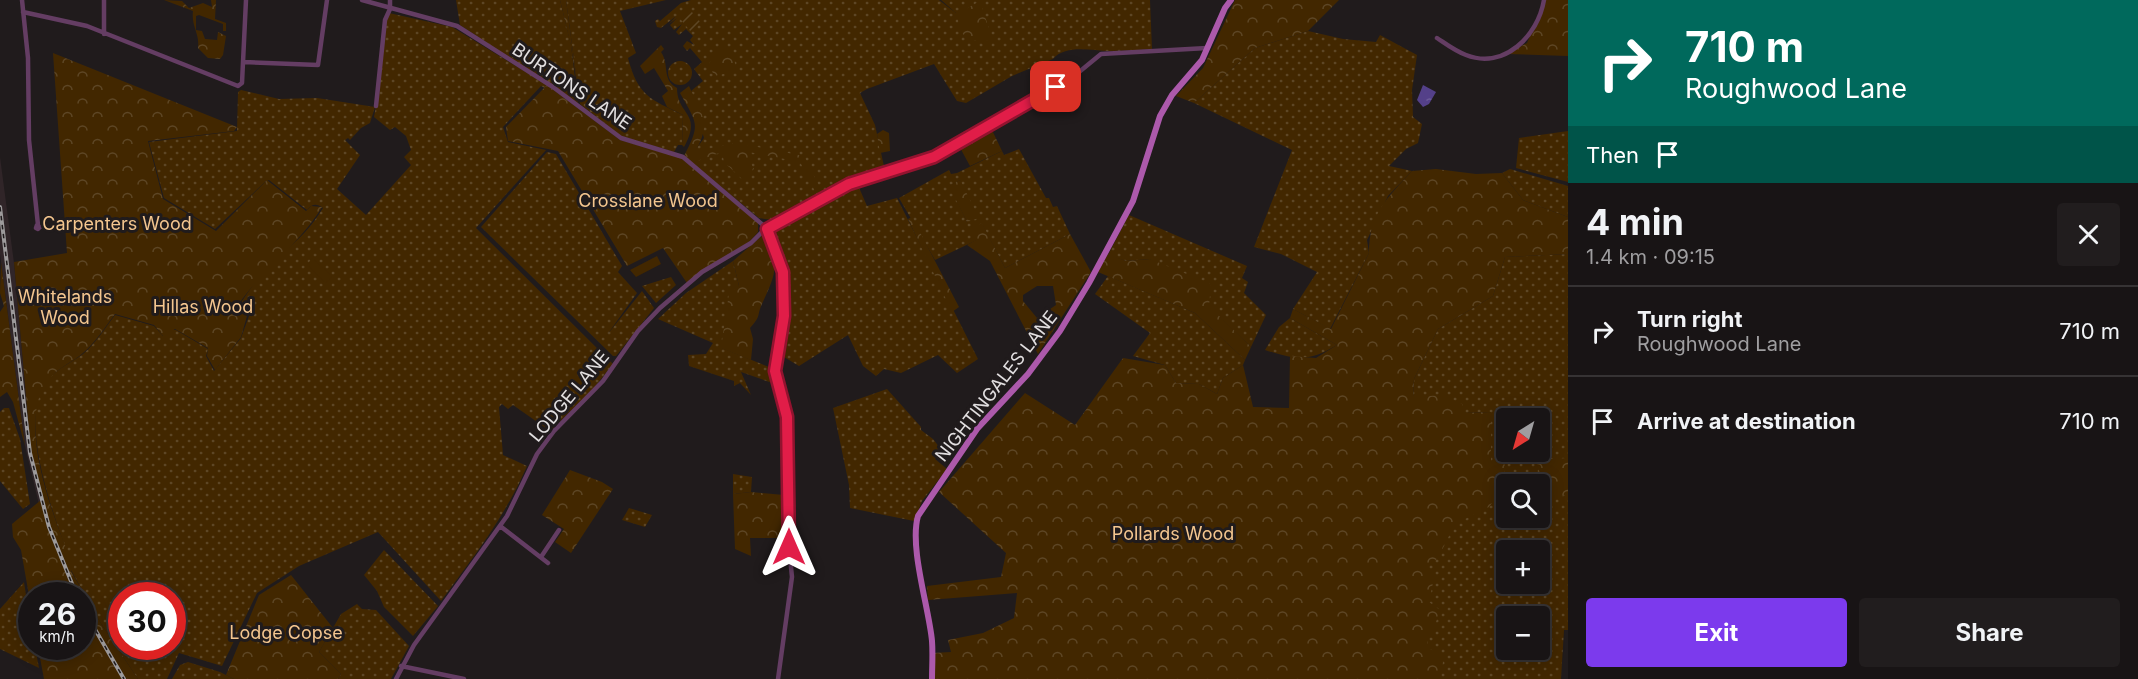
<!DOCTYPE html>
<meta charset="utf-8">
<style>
:root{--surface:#181415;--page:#211d1e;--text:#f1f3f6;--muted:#9f9ea0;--line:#363334;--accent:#7c3aed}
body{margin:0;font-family:Inter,sans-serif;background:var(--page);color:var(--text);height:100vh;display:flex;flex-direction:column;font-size:22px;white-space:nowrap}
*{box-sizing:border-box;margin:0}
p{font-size:20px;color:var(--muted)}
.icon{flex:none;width:33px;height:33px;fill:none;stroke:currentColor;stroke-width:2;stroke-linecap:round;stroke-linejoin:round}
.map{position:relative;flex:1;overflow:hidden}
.details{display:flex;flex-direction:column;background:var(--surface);width:570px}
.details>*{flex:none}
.top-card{background:#00695c;color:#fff;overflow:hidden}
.needle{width:39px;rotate:217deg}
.fabs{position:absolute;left:1496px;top:408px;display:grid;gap:12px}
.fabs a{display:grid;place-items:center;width:54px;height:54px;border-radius:6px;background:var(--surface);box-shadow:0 3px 15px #0003,0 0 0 2px var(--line);font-size:30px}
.speed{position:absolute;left:18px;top:582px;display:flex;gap:12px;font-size:30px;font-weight:700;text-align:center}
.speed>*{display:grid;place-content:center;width:78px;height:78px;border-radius:50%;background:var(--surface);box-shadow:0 3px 15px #0003,0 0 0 2px var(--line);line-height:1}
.speed small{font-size:15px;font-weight:400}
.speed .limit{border:9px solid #d22;background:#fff;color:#111}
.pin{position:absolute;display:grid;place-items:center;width:51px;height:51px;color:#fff;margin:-26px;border-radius:12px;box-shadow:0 3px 9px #0006}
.me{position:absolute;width:66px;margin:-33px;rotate:0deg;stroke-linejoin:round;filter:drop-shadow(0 0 4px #0008)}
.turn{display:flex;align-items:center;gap:21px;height:126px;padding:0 18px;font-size:27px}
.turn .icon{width:78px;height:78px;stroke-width:2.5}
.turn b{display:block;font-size:42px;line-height:51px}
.then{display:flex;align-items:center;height:57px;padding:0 18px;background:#0003;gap:12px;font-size:22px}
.round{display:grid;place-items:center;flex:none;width:63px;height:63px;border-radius:6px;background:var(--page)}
.headline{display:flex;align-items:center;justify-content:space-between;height:102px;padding:0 18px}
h1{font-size:36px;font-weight:700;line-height:45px}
.primary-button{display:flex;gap:12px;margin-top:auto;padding:12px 18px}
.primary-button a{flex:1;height:69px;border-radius:6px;background:var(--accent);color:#fff;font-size:24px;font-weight:700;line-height:69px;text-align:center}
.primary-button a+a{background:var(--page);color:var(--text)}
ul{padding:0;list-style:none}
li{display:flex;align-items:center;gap:18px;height:90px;padding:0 18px;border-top:2px solid var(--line)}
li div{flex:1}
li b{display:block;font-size:22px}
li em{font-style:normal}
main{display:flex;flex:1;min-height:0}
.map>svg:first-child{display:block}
.built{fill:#302528}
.grass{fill:url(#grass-dots);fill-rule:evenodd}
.forest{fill:url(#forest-crowns);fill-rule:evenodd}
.garden{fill:url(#garden-furrows)}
.pitch{fill:#422700}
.water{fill:url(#water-ripples)}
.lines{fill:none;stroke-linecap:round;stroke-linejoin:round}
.minor{stroke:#643d63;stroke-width:4.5}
.major{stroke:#ac59ab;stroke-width:6}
.rail-casing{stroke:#9d9a9b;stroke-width:4}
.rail{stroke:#201b1c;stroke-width:1.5;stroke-dasharray:4.5;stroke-linecap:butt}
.route-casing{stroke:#92132f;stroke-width:15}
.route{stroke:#e11d48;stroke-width:10}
.labels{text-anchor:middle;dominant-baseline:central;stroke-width:6;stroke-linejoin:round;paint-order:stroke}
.street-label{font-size:18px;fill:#e2dfe0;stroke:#201b1c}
.park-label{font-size:18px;fill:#f4c68f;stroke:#201b1c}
</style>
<main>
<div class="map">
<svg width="1568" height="679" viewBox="0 0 1568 679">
<defs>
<pattern id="grass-dots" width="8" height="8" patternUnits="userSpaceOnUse" patternTransform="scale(1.5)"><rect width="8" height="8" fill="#422700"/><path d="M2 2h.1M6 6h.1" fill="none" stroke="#5d4625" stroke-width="1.8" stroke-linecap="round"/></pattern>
<pattern id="forest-crowns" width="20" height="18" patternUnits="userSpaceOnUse" patternTransform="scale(1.5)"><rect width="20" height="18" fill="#422700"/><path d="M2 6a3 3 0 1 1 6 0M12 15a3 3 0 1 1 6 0" fill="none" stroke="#5d4625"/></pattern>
<pattern id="garden-furrows" width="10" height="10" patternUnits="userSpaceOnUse" patternTransform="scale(1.5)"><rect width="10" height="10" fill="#422700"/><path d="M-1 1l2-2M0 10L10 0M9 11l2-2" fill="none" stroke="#5d4625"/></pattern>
<pattern id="water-ripples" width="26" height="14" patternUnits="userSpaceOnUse" patternTransform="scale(1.5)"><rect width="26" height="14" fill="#544089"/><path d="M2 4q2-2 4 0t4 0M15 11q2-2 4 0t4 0" fill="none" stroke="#6c5b99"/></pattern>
</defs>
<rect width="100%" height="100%" fill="#201b1c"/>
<!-- built -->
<path class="built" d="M 0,157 L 14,263 L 31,452 L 48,520 L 43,521 L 25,446 L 0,254 Z"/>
<!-- grass -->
<path class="grass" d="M 456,0 L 560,0 L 571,45 L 578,103 L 460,25 Z
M 566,0 L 666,0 L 620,11 L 636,53 L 628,58 C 638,96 650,99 683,115 L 682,145 L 678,145 L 674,152 L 621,136 L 580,104 Z
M 691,0 L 939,0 L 956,13 L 941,0 L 1150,0 L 1152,49 C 1138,50 1123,51 1109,51 C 1092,51 1066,44 1053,59 L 1012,76 L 966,103 L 957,101 L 934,64 L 867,89 L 860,93 L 875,125 L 885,171 L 863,178 L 778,221 L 759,218 L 684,156 L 694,152 L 704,138 L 691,91 L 703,81 L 694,69 L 702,62 L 690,48 L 687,51 L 683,46 L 687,41 L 694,45 L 690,40 L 693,36 L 686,29 L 679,35 L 676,32 L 682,24 L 674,30 L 670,25 L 677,18 L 669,24 L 676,16 L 661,28 L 657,27 L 655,21 L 658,19 L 660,21 L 681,3 Z
M 389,13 L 452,27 L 547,85 L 545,88 L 541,86 L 503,127 L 508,142 L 546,150 L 476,228 L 613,364 L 593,389 L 550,431 L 513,405 L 508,409 L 502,404 L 499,407 L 503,455 L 527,466 C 505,517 474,556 441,601 L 378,532 L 299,566 L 257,593 L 222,666 L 179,653 L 167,679 L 138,679 L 100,622 L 71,570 L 73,567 C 57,526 13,413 49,378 C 59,368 72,362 83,354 C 96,343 105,328 115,315 L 154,326 L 163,336 L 171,330 L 176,330 L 208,349 L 206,356 L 214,371 L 241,338 L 249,316 L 238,307 C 251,288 264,267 283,252 C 299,240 312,226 323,208 C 316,203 312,204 307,210 L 269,180 L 266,181 L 215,229 L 164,198 L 149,142 L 237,131 L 238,92 L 241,90 L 279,99 L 317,98 L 375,107 L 370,123 L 361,128 L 350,140 L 348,138 L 345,140 L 360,155 L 337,189 L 366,215 L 411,165 L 404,157 L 411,150 L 406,136 L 395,127 L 390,130 L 374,117 C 381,88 379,35 389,13 ZM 122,596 L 172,596 L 172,646 L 122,646 Z
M 1308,31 L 1343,39 L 1376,42 L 1380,35 L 1417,55 L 1412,90 L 1413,117 L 1422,124 L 1418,143 L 1406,149 L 1389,166 L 1412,171 L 1388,196 L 1367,240 L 1369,253 L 1330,329 L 1293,309 L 1317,272 L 1281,254 L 1254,247 L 1292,150 L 1194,103 L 1255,48 Z
M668 73a12 12 0 1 1 24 0a12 12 0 1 1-24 0Z
M 1568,131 L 1568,182 L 1516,168 L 1519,138 Z
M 1019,149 L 1046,198 L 1049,198 L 1053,207 L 1057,206 L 1070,234 L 1005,268 L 982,224 L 977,240 L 935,260 L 899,198 L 949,170 L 951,174 L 957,173 L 1002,151 L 1004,155 ZM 960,180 L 967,222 L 950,186 Z
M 547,152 L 556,154 L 622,266 L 618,272 L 637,293 L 607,335 L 642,291 L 654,308 L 616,356 L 613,356 L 481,227 Z
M 1510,169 L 1568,186 L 1568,217 L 1523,200 L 1502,173 Z
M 857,183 L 867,206 L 897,198 L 978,359 L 957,373 L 938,355 L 901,373 L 884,369 L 876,376 L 863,366 L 848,335 L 799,366 L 779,354 L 786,324 L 785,273 L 773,229 Z
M 1129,215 L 1247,266 L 1242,278 L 1248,282 L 1244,293 L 1266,315 L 1251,347 L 1208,306 L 1150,259 L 1126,261 L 1108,255 Z
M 1568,254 L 1568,630 L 1564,630 L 1561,679 L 1430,679 L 1425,652 L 1422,559 L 1500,462 L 1491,461 L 1491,412 L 1465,413 L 1413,397 L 1414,379 L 1438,329 L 1493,296 L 1505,257 ZM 1506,418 L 1539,418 L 1539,452 L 1506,452 ZM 1506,484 L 1539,484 L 1539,518 L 1506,518 ZM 1506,550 L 1539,550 L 1539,584 L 1506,584 ZM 1506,616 L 1539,616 L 1539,650 L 1506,650 Z
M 733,261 L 739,286 L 722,348 L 774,369 L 775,384 L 741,372 L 751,395 L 740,383 L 734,386 L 734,381 L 689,366 L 688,355 L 706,354 L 713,343 L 658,319 L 686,293 Z
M 1108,276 L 1195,313 L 1245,360 L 1243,365 L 1223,378 L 1217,394 L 1199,384 L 1176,383 L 1165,365 L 1133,356 L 1150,333 L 1095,294 Z
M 671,277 L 676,285 L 656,303 L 642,286 Z
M 1290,318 L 1337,345 C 1309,362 1296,360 1265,350 L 1279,327 Z
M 887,389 L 921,427 L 921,430 L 933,439 L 943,452 L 935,459 L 947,469 L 922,501 L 914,521 L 850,508 L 849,485 L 833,408 Z
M 4,408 L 9,408 L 20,439 L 30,504 L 23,509 L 0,481 L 0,412 Z
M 733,474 L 752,477 L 751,492 L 733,494 Z
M 629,508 L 652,515 L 645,527 L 622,520 Z
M 384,550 L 438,606 L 413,636 L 384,607 L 377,591 L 364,575 Z
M 24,582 L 31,628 L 32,646 L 35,647 L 39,668 L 0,649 L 0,609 Z
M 357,604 L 362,609 L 376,610 L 409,646 L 391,679 L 338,679 L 341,674 L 319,652 L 341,614 Z
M 188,662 L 220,672 L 234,679 L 172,679 L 180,665 Z"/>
<!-- forest -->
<path class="forest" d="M 164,0 L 182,1 L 189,8 L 203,3 L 212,7 L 211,0 L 216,0 L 215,19 L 226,23 L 226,31 L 223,31 L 223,24 L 199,15 L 196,16 L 196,30 L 202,31 L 205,39 L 217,40 L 218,32 L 226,36 L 223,55 L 220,59 L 208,58 L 198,48 C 200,34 191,26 193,11 Z
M 560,0 L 566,0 L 580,104 L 571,46 Z
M 1235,0 L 1339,0 L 1308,31 L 1255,48 L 1194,103 L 1176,96 L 1203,68 Z
M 1546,0 L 1568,0 L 1568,56 L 1507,54 L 1527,43 Z
M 980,1 L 993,41 L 969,40 L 960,31 L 957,14 Z
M 661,45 L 664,49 L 661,52 C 670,65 661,79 677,88 C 677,116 703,112 684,147 L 682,145 L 683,115 L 667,107 L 662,96 L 668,91 L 654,68 L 645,74 L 640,66 Z
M 723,47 L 732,51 L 737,71 L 714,76 L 709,63 Z
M 53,53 L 237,127 L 234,131 L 148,141 L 163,199 L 216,231 L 267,180 L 306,211 L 311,206 L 322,207 C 299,245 264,267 238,305 L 238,310 L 247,316 L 241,337 L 215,370 L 207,356 L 208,348 L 175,329 L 164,337 L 154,325 L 115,314 C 105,327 96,342 83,353 C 73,362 59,367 50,378 C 13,419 55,522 74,567 L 71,571 L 100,622 L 138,679 L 44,679 L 38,647 L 82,646 L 82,596 L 32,596 L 31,607 L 21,550 L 13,537 L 12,524 L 41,500 L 31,452 L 14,262 L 67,253 Z
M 547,85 L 620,140 L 681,158 L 758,223 L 758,232 L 750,241 L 687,283 L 663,248 L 627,266 L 558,151 L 508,141 L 506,127 Z
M 689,86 C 702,115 712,122 695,152 L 736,143 L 804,156 L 824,196 L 819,199 L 800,162 L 749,152 L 749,160 L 754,169 L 742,179 L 724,162 L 722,152 L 697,161 L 684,156 C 701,123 697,124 680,93 Z
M 990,126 L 1002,151 L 970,166 L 958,144 Z
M 883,130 L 889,133 L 890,151 L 880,153 L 877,134 Z
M 1436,169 L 1476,174 L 1502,173 L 1523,200 L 1568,217 L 1568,254 L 1505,257 L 1493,296 L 1438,329 L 1414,379 L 1413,397 L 1443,395 L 1462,404 L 1465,413 L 1491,412 L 1491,461 L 1501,461 L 1506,466 L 1498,495 L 1489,507 L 1455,524 L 1438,558 L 1425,570 L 1435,573 L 1429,602 L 1440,610 L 1433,631 L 1427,632 L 1428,649 L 1441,652 L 1443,663 L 1437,679 L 934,679 L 932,653 L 951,652 L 948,640 L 983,633 L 1014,618 L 1017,593 L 928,600 L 927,586 L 1001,577 L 1006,553 L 939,492 L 1025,393 L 1075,425 L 1123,358 L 1165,365 L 1176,383 L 1199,384 L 1217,394 L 1223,378 L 1243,365 L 1253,407 L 1289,408 L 1290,356 L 1316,358 L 1337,345 L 1290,318 L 1293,309 L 1331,329 L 1369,253 C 1369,214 1387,198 1412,171 Z
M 960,180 L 979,218 L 967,222 L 949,186 Z
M 912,217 L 959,307 L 952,312 L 908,219 Z
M 982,223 L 1005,268 L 1070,234 L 1091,272 L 1038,354 L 990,261 L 967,245 L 976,240 L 970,229 ZM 1037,286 L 1053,286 L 1056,305 L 1037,318 L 1023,301 L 1023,295 Z
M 765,233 C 780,266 776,273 762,304 C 756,317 762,315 750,328 L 753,339 L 751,360 L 721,348 L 729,293 L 739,286 L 733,261 Z
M 1108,254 L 1126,261 L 1150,259 L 1211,284 L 1209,306 L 1251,347 L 1245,360 L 1195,313 L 1098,272 Z
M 1,262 L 25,446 L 13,402 L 7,392 L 0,397 L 0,312 L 4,306 L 0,293 Z
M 1568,458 L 1568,494 L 1539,502 L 1538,484 L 1542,481 L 1536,460 Z
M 570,470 L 602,482 L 613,489 L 571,553 L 555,542 L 564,529 L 542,515 Z
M 751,492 L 784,495 L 785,538 L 750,538 L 751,556 L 735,549 L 733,494 Z
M 291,575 L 333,628 L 319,652 L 341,674 L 338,679 L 234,679 L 226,675 L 259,595 Z"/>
<!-- garden -->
<path class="garden" d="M 687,6 L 701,23 L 691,32 L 677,15 Z"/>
<!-- pitch -->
<path class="pitch" d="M 657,256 L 661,264 L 636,277 L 630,270 Z
M 312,258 L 332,276 L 326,283 L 307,265 Z"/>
<!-- water -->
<path class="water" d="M 1423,85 L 1436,92 L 1429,104 L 1423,107 L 1417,100 Z"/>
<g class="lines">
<!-- minor -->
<path class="minor" d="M 22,0 L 28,58 L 29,140 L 38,225
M 104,0 L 104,34
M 362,0 L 457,26 L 553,87 L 621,138 L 683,157 L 770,231 L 783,272 L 784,317 L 775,371 L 787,417 L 789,547 L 792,577 L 778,679
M 23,12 L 87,26 L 238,86 L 242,83 L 246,0
M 1437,38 C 1446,44 1455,51 1466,55 C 1504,70 1538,36 1544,0
M 244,62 L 318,65 L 327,0
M 376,106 L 385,20 L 390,9 L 390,0
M 37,225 L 40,227 L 38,229 L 36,228 Z
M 767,229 L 849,184 L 934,157 L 1017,107 L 1040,97 L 1073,77 L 1101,54 L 1207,48
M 500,526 L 548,563
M 541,557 L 559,530
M 401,666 L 464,679
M 396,679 L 414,645 L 507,516 L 537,454 L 554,431 L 603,381 L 638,331 L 660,308 L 702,272 L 751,243 L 766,228"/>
<!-- major -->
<path class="major" d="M 932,679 C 932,667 933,654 932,641 C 929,608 909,547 918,516 L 977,429 L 1028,374 L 1060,331 L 1089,283 L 1133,201 L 1160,116 L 1172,95 L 1202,60 L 1225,8 L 1231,0"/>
<!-- rail casing -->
<g class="rail-casing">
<path id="rail" d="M 0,207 L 30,453 L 49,527 L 77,596
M 82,607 L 124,679"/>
</g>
<!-- rail -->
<use href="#rail" class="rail"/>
</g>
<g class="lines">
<!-- route casing -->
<g class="route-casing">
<path id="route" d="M 789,547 L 787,417 L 775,371 L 784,316 L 783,272 L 767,229 L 849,184 L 934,157 L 1056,87"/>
</g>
<!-- route -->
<use href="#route" class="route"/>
</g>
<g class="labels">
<!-- street labels -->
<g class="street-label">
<text transform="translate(572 86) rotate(34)">BURTONS LANE</text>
<text transform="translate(996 386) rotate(-52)">NIGHTINGALES LANE</text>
<text transform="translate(569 396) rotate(-50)">LODGE LANE</text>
</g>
<!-- park labels -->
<g class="park-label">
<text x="648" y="200">Crosslane Wood</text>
<text x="117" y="223">Carpenters Wood</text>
<text x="65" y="296">Whitelands<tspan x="65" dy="21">Wood</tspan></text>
<text x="203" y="306">Hillas Wood</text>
<text x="1173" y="533">Pollards Wood</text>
<text x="286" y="632">Lodge Copse</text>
</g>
</g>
</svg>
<div class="fabs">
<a><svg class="needle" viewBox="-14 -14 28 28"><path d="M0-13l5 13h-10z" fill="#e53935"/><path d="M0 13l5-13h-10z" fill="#9f9ea0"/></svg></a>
<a><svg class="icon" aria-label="search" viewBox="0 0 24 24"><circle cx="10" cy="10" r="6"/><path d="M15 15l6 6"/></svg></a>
<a>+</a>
<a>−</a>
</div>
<div class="speed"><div>26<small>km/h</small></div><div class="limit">30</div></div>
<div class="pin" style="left:1056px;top:87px;background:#d93025"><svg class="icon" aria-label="arrive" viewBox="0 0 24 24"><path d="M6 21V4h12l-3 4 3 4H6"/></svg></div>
<svg class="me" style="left:789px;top:547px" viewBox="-20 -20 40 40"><path d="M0-17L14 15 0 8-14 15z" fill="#e11d48" stroke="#fff" stroke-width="4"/></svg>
</div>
<section class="details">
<div class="top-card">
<div class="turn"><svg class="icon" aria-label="right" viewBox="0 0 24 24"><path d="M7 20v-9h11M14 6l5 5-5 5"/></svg><div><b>710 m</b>Roughwood Lane</div></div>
<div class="then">Then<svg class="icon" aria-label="arrive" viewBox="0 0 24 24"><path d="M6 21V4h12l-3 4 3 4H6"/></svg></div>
</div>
<div class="headline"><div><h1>4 min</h1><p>1.4 km · 09:15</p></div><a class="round"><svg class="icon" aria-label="close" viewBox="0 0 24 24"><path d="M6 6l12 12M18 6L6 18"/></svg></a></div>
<ul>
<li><svg class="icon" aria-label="right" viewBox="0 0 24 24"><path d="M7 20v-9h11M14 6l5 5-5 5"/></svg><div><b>Turn right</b><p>Roughwood Lane</p></div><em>710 m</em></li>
<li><svg class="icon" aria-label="arrive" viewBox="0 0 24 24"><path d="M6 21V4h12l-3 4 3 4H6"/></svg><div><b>Arrive at destination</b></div><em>710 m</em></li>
</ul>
<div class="primary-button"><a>Exit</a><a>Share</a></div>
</section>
</main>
